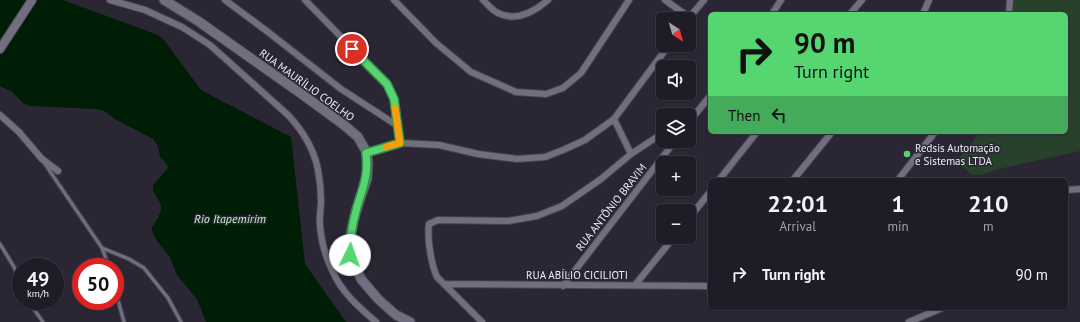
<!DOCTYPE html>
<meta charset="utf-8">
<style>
:root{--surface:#201c27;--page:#28252f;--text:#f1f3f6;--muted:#a2a1a7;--line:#3d3a44}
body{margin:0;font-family:"PT Sans",sans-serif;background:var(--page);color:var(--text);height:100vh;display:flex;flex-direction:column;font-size:15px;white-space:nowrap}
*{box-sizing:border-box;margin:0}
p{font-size:13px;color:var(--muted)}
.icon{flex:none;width:22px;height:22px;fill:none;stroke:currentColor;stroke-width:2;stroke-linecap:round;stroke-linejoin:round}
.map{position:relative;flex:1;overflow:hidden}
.side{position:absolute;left:708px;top:178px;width:360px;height:132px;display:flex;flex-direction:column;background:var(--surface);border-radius:6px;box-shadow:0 1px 3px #0004,0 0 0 1px var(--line)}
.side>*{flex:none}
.banner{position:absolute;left:708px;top:12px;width:360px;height:122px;border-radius:6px;box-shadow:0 1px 3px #0004,0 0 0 1px var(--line);background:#55d671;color:#111;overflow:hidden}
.needle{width:26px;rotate:143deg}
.buttons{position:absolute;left:656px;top:12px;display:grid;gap:8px}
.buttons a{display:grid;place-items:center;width:40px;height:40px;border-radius:6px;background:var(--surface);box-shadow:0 1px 3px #0004,0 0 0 1px var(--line);font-size:20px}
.speed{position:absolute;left:12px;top:258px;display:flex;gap:8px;font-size:20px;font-weight:700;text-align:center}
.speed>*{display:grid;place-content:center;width:52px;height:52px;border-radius:50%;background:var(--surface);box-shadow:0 1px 3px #0004,0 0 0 1px var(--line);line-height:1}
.speed small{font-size:10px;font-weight:400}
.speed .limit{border:6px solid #d22;background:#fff;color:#111}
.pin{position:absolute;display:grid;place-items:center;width:34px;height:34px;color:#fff;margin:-17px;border:2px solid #fff;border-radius:50%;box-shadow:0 1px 4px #0007}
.me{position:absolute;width:44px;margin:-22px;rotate:3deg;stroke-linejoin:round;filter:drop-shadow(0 0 3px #0008)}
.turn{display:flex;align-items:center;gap:14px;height:84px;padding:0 20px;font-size:18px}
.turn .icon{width:52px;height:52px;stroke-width:2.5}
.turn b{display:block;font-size:28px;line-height:34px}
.then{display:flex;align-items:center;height:38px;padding:0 20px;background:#0003;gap:8px;font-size:15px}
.eta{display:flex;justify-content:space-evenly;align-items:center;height:68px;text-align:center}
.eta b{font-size:24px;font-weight:600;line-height:28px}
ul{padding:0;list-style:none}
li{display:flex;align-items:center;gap:12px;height:56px;padding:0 20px}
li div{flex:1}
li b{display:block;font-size:15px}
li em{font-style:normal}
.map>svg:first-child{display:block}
.green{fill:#27412b}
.water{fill:#001d05}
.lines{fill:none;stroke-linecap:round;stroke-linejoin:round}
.service-casing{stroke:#484450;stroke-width:5}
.minor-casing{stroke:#484450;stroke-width:8}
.tertiary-casing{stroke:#484450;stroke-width:10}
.secondary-casing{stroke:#484450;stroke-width:11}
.service{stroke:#736e7f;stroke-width:3}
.minor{stroke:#736e7f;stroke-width:6}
.tertiary{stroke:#736e7f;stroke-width:8}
.secondary{stroke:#736e7f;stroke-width:9}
.route-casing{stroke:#378b49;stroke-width:10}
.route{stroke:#55d671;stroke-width:7}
.slow{stroke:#f59e0b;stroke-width:7}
.poi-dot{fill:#55d671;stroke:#2a2634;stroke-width:1.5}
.labels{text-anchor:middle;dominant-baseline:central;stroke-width:3;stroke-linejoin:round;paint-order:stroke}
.street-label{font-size:11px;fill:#efecf6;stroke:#2a2634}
.poi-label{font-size:11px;fill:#efecf6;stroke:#2a2634;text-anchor:start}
.water-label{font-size:12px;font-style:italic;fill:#bbf4c2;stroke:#2a2634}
</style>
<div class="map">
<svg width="1080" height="322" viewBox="0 0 1080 322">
<rect width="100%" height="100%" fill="#2a2634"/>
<!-- green -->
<path class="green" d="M 1014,0 L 1080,0 L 1080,151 L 999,169 L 981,175 L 972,175 L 956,162 L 980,132 L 1066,132 L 1066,14 L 1013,14 Z"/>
<!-- water -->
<path class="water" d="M 0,0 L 63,0 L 158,35 L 164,40 L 201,90 L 291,137 L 305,264 L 346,322 L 206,322 L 197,299 L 177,275 L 170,257 L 157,241 L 152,231 L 152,227 L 158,218 L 161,210 L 161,205 L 153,190 L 153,185 L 168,168 L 166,163 L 160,157 C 159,149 158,145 153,139 L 115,119 L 104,111 L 97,109 L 30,106 L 24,104 L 12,92 L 0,86 Z"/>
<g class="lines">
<!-- service casing -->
<g class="service-casing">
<path id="service" d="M 45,164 L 102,248 L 109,267
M 0,244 L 14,267 L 21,283
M 102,248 L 129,259 L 144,268 L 168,298 L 181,322
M 115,289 L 124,322
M 28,301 L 43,322"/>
</g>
<!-- minor casing -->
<g class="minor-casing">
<path id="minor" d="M 110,0 L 145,10 L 182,27 L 210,45 L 288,115 C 302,130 314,149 318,170 C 320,180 321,191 321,201 C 321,209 319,217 320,225 C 321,240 326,258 333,272 C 342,293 359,307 376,322
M 225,0 L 268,32 L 341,89 L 398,126
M 305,0 L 387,84 L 394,99 L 400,143
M 394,0 L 436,43 L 471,72 L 516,92 L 546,94 L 563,88 L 581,73 L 629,0
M 483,0 C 487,4 492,10 498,13 C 516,22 534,12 548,0
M 665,0 L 689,17
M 772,14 L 781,0
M 850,14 L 862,0
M 923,14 L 929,0
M 1009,14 L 1010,0
M 688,19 L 704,0
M 0,115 L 19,132 L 42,159 L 58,171
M 614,119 L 631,154
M 689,122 L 710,96
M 367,153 L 400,143 L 439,145 L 478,154 L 517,159 L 545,157 L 563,150 L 585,140 L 614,119 L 669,45
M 719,180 L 757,132
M 793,180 L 832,132
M 898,180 L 935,132
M 1066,190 L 1080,189
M 689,218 L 710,192
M 444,284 L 710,286
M 635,285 L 674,237
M 563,286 L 675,141
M 482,322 L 437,277 C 431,264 427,238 429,224 L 438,220 L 508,221 L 537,216 L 562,206 L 601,179 L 631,154 L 663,133
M 909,322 L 942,308"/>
</g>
<!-- tertiary casing -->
<g class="tertiary-casing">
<path id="tertiary" d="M 0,49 L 32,0"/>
</g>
<!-- secondary casing -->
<g class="secondary-casing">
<path id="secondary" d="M 164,0 L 198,21 L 303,95 L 344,125 L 358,137 L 367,153 L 368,163 L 367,179 L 356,211 L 351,232 L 350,255 L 361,279 L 378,299 L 396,315 L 410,322"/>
</g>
<!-- service -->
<use href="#service" class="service"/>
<!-- minor -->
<use href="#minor" class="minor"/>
<!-- tertiary -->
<use href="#tertiary" class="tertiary"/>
<!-- secondary -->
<use href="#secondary" class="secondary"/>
</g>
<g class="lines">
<!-- route casing -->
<g class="route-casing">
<path id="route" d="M 350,255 C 350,240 352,225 356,211 C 362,188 369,178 366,153 L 400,143 L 394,99 L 387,84 L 352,49"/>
</g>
<!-- route -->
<use href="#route" class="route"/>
<!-- slow -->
<path class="slow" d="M 386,147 L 400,143 L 395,108"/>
</g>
<!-- markers -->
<circle class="poi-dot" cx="907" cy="154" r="4"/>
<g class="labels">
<!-- street labels -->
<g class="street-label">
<text transform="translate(307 85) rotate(36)">RUA MAURÍLIO COELHO</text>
<text transform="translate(611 207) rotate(-52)">RUA ANTÔNIO BRAVIM</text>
<text x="577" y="275">RUA ABÍLIO CICILIOTI</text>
</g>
<!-- poi labels -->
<g class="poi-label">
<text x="915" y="148">Redsis Automação<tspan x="915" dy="13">e Sistemas LTDA</tspan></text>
</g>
<!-- water labels -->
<g class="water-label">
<text x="230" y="218">Rio Itapemirim</text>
</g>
</g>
</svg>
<div class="buttons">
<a><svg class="needle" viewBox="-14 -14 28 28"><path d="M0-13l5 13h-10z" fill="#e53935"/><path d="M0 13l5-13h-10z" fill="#a2a1a7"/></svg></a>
<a><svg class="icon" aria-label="sound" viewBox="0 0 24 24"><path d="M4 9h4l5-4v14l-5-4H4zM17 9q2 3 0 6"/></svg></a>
<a><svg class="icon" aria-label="layers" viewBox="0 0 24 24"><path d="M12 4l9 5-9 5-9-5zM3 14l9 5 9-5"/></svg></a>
<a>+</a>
<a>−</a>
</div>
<div class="speed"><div>49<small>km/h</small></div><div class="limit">50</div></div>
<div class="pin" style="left:352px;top:49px;background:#d93025"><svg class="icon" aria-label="arrive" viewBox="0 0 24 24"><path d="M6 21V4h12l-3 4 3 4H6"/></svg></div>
<svg class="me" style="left:350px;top:255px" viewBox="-20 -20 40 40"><circle r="19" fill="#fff"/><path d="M0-13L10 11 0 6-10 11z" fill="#55d671"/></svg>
<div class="banner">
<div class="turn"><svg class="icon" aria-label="right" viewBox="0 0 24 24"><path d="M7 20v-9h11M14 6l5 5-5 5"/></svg><div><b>90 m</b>Turn right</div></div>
<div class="then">Then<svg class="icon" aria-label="left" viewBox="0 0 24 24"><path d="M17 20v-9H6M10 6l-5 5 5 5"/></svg></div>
</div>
<section class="side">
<div class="eta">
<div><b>22:01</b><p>Arrival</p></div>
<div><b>1</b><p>min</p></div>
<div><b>210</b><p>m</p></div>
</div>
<ul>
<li><svg class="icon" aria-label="right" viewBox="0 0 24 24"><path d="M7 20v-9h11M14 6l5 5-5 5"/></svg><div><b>Turn right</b></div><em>90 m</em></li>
</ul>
</section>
</div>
